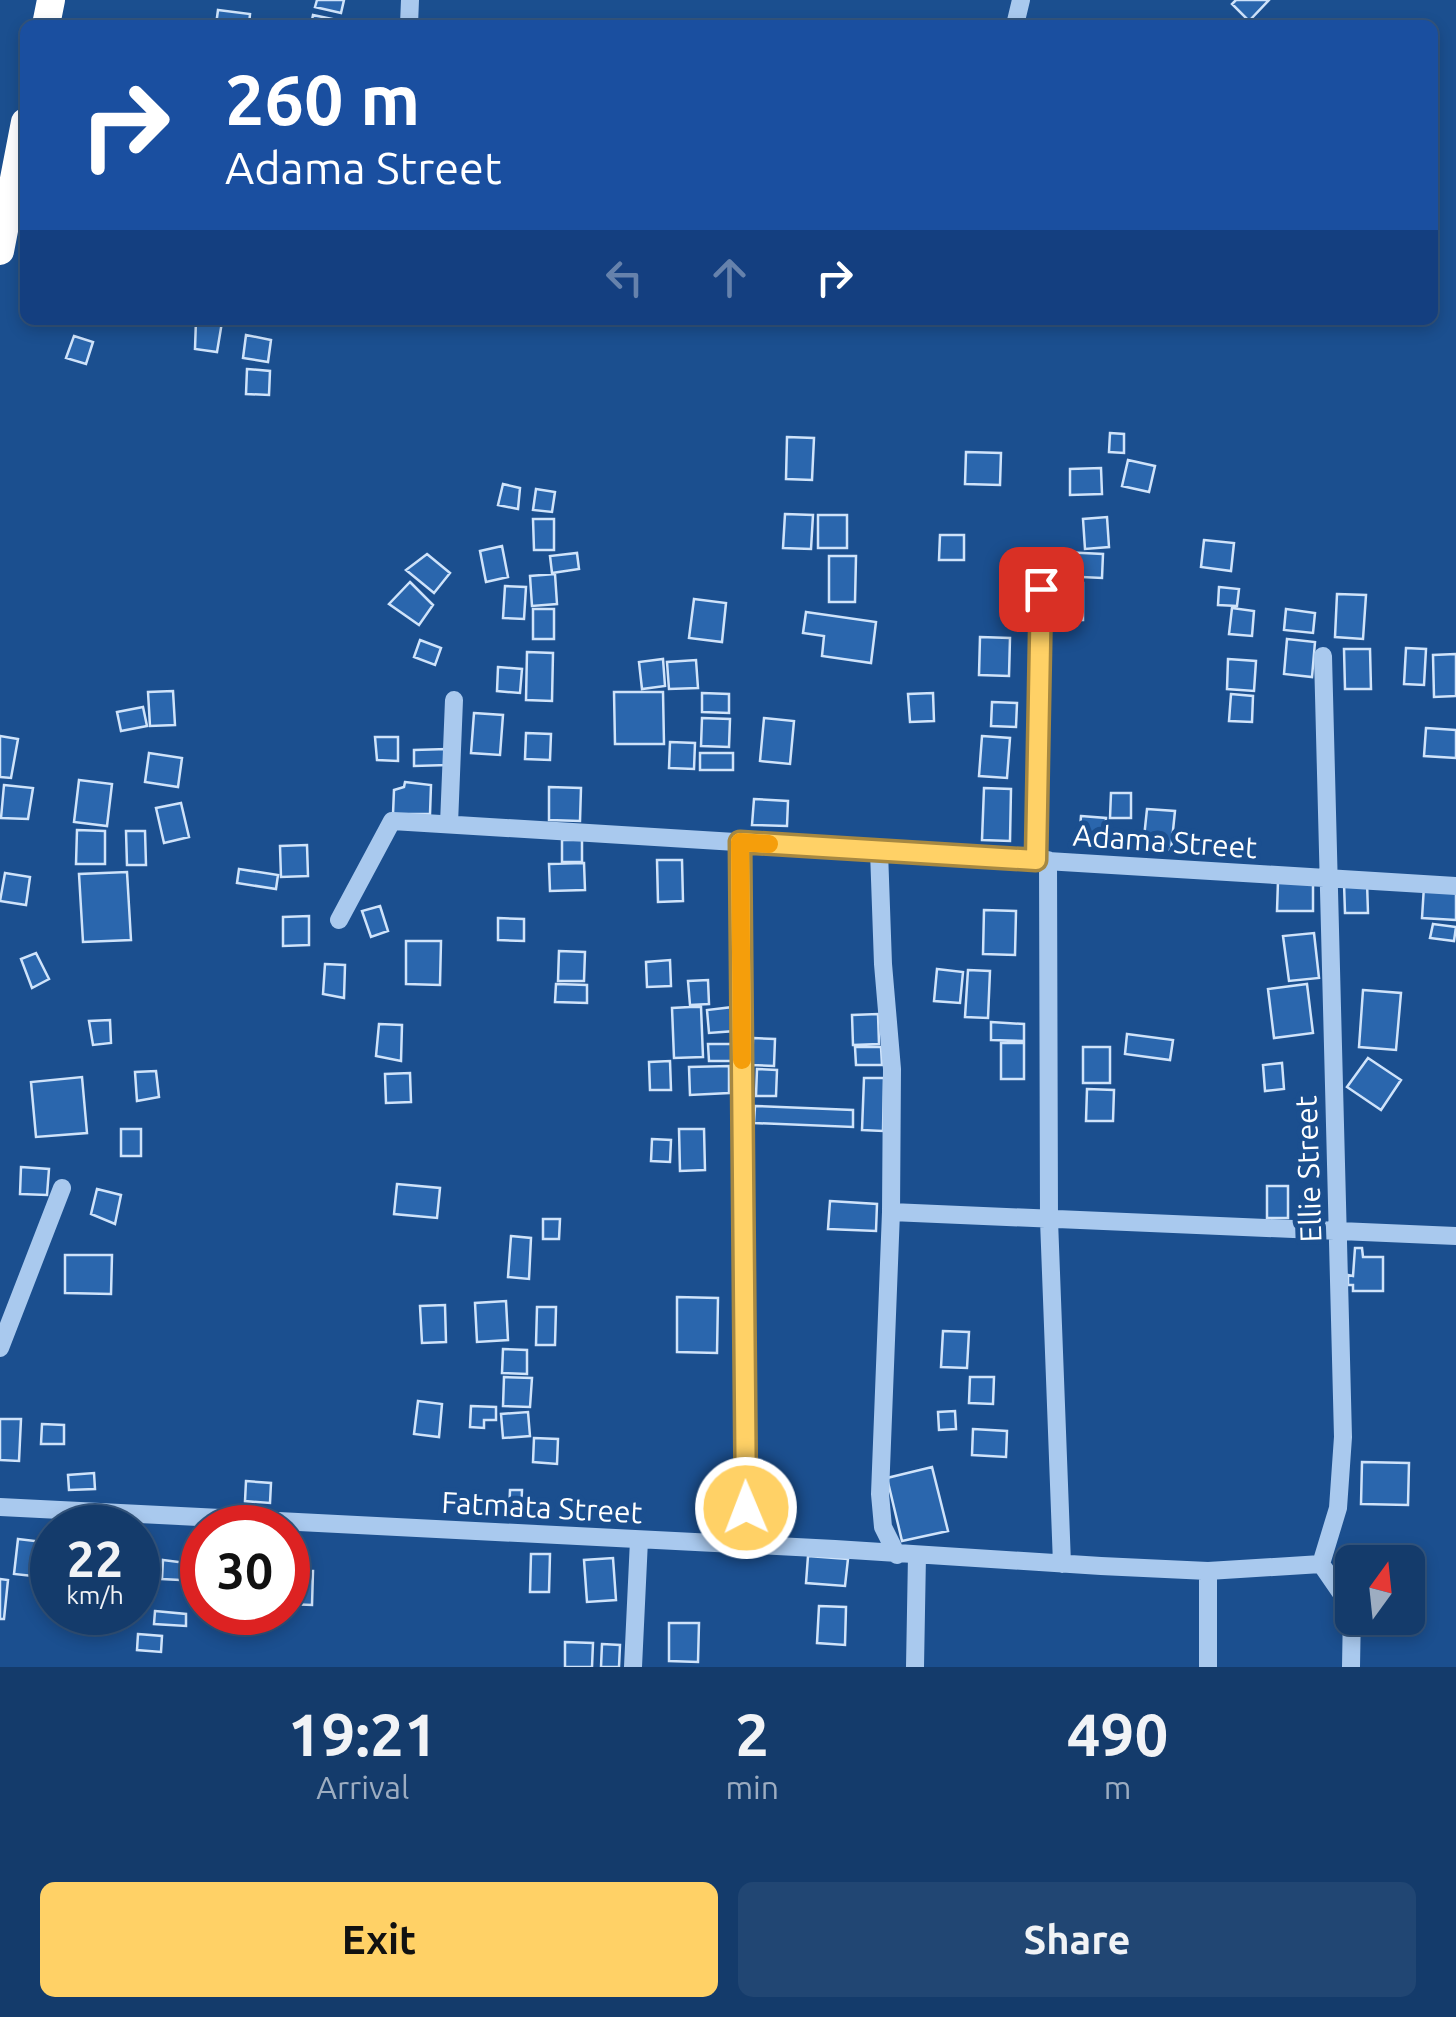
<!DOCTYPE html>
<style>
:root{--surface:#143b6b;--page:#214673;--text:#f1f3f6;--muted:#9dadc1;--line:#33557e;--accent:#ffd166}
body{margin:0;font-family:Ubuntu,sans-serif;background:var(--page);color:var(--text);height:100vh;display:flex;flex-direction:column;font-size:38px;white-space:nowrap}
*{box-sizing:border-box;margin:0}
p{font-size:32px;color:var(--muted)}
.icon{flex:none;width:55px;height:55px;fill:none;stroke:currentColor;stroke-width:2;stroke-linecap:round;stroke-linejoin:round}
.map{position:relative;height:1667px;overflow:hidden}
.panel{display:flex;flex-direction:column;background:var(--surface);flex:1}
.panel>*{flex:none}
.banner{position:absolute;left:20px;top:20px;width:1418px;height:305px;border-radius:15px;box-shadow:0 5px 15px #0003,0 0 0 2px var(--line);background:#1a4fa0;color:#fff;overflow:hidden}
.needle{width:65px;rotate:15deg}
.tools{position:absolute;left:1335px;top:1545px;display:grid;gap:20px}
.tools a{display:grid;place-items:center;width:90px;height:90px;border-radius:15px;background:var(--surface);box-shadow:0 5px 15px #0003,0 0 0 2px var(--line);font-size:50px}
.speed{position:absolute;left:30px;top:1505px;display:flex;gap:20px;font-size:50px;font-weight:700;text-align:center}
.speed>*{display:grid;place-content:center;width:130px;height:130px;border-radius:50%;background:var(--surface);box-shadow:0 5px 15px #0003,0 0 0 2px var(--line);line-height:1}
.speed small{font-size:25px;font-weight:400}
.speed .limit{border:15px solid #d22;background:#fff;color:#111}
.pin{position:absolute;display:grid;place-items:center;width:85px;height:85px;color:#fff;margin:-42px;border-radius:20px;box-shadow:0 5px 15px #0006}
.me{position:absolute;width:110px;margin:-55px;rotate:359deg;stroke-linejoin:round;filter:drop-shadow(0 0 8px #0008)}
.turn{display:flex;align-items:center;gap:35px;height:210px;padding:0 40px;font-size:45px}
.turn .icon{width:130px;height:130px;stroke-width:2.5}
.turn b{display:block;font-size:70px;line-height:85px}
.lanes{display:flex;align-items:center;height:95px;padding:0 40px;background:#0003;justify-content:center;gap:50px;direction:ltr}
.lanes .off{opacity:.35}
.eta{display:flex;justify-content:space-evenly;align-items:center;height:170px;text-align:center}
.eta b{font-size:60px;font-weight:700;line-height:70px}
.cta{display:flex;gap:20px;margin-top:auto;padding:20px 40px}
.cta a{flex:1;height:115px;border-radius:15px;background:var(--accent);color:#111;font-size:40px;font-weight:700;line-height:115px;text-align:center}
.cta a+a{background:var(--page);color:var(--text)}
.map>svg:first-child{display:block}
.building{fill:#2a66ad;stroke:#cfe3fa;stroke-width:2.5}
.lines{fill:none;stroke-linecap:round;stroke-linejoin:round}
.minor{stroke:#a9c9ee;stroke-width:18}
.highway{stroke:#fff;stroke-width:28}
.route-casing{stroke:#a68842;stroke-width:25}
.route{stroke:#ffd166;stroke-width:18}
.slow{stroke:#f59e0b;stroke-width:18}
.labels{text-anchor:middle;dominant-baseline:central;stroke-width:10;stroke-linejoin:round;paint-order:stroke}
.street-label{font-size:30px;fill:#fff;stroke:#1b4f8f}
</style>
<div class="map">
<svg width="1456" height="1667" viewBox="0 0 1456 1667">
<rect width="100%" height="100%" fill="#1b4f8f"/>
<!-- building -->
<path class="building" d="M 317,0 L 344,0 L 341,13 L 315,7 Z
M 1236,0 L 1269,0 L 1249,21 L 1232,4 Z
M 218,10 L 250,14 L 249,25 L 216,25 Z
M 313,15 L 342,21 L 342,25 L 311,25 Z
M 196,320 L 222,322 L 217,352 L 195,349 Z
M 246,335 L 271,340 L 268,362 L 243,358 Z
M 74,336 L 93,342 L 86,364 L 66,358 Z
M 247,369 L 270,371 L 269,395 L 246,394 Z
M 1110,433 L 1124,434 L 1124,453 L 1109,452 Z
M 787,437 L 814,438 L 812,480 L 786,479 Z
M 966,452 L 1001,453 L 1000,485 L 965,484 Z
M 1128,460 L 1155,466 L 1149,492 L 1122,486 Z
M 1101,468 L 1102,494 L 1070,495 L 1070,469 Z
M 503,484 L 520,488 L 518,509 L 498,505 Z
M 536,489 L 555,492 L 552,512 L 533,510 Z
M 785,514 L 813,515 L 811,549 L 783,548 Z
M 818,515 L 847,515 L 847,548 L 818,548 Z
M 1107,517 L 1109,547 L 1085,549 L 1083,519 Z
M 533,519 L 554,519 L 554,550 L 534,550 Z
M 940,535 L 964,535 L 964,560 L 939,560 Z
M 1204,540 L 1234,543 L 1231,571 L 1201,567 Z
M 502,546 L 508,577 L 486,582 L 480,551 Z
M 1062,552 L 1103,554 L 1102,578 L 1061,576 Z
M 577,553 L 579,569 L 552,573 L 550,556 Z
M 427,554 L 450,573 L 434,593 L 406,570 Z
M 829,556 L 856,556 L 855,602 L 829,602 Z
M 555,574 L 557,604 L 532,606 L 530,576 Z
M 410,582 L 433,605 L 419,625 L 389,604 Z
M 1053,583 L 1083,583 L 1083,620 L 1054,620 Z
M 505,586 L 526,587 L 524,619 L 503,618 Z
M 1219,587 L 1239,589 L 1237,606 L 1218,605 Z
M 1337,594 L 1366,595 L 1363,639 L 1335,637 Z
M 694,599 L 726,603 L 722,642 L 689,638 Z
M 1232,608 L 1254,611 L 1252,636 L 1229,634 Z
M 533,609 L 554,609 L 554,639 L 533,639 Z
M 1286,609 L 1315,613 L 1313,633 L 1284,630 Z
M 806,612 L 876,622 L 871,663 L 822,656 L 824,636 L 803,633 Z
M 980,637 L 1010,638 L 1009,676 L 979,675 Z
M 1287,639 L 1315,642 L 1312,677 L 1284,674 Z
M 420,640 L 441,648 L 435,665 L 414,657 Z
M 1406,648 L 1426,649 L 1424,685 L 1404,684 Z
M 1344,649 L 1370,649 L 1371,689 L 1345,689 Z
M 527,652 L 553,653 L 552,701 L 526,700 Z
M 1456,654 L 1456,696 L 1434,697 L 1433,655 Z
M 663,659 L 665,686 L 642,689 L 639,662 Z
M 1228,659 L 1256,661 L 1254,691 L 1227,689 Z
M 696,660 L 698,688 L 669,689 L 667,662 Z
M 498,667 L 522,669 L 520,693 L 497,691 Z
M 173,691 L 175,725 L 150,726 L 148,692 Z
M 614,692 L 663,692 L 664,744 L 615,744 Z
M 702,693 L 729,694 L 729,713 L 702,712 Z
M 933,693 L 934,721 L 910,722 L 908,694 Z
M 1231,694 L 1253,696 L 1252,722 L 1229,721 Z
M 992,702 L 1017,703 L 1016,727 L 991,726 Z
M 143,707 L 147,726 L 121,731 L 117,712 Z
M 474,713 L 503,715 L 500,755 L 471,753 Z
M 702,718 L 730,719 L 729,747 L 701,746 Z
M 764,718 L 794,721 L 790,764 L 760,761 Z
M 1426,728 L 1456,730 L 1456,758 L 1424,756 Z
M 526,733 L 551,734 L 550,760 L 525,759 Z
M 0,736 L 18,739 L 11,778 L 0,777 Z
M 982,736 L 1010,738 L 1007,778 L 979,776 Z
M 375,737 L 398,737 L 398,761 L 377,760 Z
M 670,742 L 695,743 L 694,769 L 669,768 Z
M 447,749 L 448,765 L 414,766 L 414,750 Z
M 149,753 L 182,758 L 178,787 L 145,782 Z
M 700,753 L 733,753 L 733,770 L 700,770 Z
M 79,780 L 112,784 L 107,826 L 74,822 Z
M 405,782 L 431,785 L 430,814 L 393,814 L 394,790 L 404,787 Z
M 4,785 L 33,788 L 28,819 L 1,818 Z
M 549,787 L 581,788 L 580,821 L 549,820 Z
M 984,788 L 1011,789 L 1010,841 L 982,840 Z
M 1111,793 L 1131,793 L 1131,818 L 1110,818 Z
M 754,799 L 788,801 L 787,826 L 752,825 Z
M 181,803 L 189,837 L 164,843 L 156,808 Z
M 1147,809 L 1175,811 L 1171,850 L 1143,847 Z
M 1081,816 L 1106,818 L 1104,844 L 1079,842 Z
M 77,830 L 105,831 L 105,864 L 76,864 Z
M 126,831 L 145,831 L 146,865 L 127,865 Z
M 562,840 L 582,840 L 582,862 L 562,862 Z
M 307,845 L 308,876 L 281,877 L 280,846 Z
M 657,860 L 682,860 L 683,901 L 658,902 Z
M 584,863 L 585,890 L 550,891 L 549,864 Z
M 239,869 L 278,875 L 276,889 L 237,883 Z
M 127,872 L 131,940 L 83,942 L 79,874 Z
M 5,873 L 30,877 L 26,905 L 0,901 Z
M 1278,881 L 1313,881 L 1313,911 L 1277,911 Z
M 1367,882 L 1368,913 L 1345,913 L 1344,883 Z
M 1424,886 L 1456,888 L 1456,920 L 1422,918 Z
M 380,906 L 388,931 L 371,937 L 362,911 Z
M 984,910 L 1016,911 L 1015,955 L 983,954 Z
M 309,916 L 309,945 L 283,946 L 283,917 Z
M 498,918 L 524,919 L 524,941 L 498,940 Z
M 1433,924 L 1456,927 L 1454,941 L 1430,938 Z
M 1314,933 L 1319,978 L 1289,981 L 1283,936 Z
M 406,941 L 441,941 L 440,985 L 406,984 Z
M 559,951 L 585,952 L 584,981 L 558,981 Z
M 36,953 L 49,979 L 32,988 L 21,959 Z
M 670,960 L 671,986 L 647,987 L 646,962 Z
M 325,964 L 345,965 L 344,998 L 323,994 Z
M 937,969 L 963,972 L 960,1003 L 934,1001 Z
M 968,970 L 990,971 L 988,1018 L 965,1017 Z
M 708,980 L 709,1004 L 690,1005 L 688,981 Z
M 556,984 L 587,985 L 587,1003 L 555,1002 Z
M 1307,984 L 1313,1033 L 1274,1038 L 1268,989 Z
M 1363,990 L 1401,993 L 1396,1050 L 1359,1047 Z
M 690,1007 L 701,1007 L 703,1057 L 674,1058 L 672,1008 Z
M 733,1007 L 735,1031 L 709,1033 L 707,1010 Z
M 878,1014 L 879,1044 L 853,1045 L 852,1015 Z
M 110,1020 L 111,1043 L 93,1045 L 89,1021 Z
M 991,1022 L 1024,1024 L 1024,1041 L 991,1040 Z
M 379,1024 L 402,1025 L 401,1061 L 376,1056 Z
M 1127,1034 L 1173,1040 L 1170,1060 L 1125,1054 Z
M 753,1038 L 775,1039 L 774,1066 L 752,1065 Z
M 1001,1043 L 1024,1043 L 1024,1079 L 1001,1079 Z
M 708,1044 L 734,1044 L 734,1061 L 709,1061 Z
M 855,1047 L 881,1047 L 882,1065 L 856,1065 Z
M 1083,1047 L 1110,1047 L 1110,1083 L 1083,1083 Z
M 1368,1058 L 1401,1080 L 1381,1110 L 1347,1087 Z
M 670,1061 L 671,1090 L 650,1090 L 649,1062 Z
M 1282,1063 L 1284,1089 L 1265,1091 L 1263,1065 Z
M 729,1066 L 729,1093 L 690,1095 L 689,1067 Z
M 757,1069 L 777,1070 L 776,1096 L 756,1096 Z
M 156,1071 L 159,1097 L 137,1101 L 135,1072 Z
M 410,1073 L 411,1102 L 386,1103 L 385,1074 Z
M 82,1077 L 87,1133 L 36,1137 L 31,1082 Z
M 864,1078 L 884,1078 L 883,1131 L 862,1130 Z
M 1087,1089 L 1114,1090 L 1113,1121 L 1086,1121 Z
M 755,1106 L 853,1110 L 853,1127 L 754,1123 Z
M 121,1129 L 141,1129 L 141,1156 L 121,1156 Z
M 679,1129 L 704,1129 L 705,1170 L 680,1171 Z
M 652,1139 L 671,1140 L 670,1162 L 651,1161 Z
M 21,1167 L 49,1169 L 47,1195 L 20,1194 Z
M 397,1184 L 440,1188 L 437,1218 L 394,1214 Z
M 1267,1186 L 1288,1186 L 1288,1218 L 1267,1218 Z
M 97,1189 L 121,1195 L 115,1224 L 91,1214 Z
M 830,1201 L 877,1204 L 876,1231 L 828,1229 Z
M 543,1219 L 560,1219 L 559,1239 L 543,1239 Z
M 511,1236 L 531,1238 L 529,1279 L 508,1277 Z
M 1355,1248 L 1362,1248 L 1363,1257 L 1383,1257 L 1383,1291 L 1353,1291 L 1353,1285 L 1348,1285 L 1348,1275 L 1353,1276 Z
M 65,1255 L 112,1255 L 111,1294 L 65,1293 Z
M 677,1297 L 718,1298 L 717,1353 L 677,1352 Z
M 506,1301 L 508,1340 L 477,1342 L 475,1303 Z
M 445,1305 L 446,1342 L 422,1343 L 420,1306 Z
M 537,1307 L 556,1307 L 555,1345 L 536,1345 Z
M 943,1331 L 969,1332 L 967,1368 L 941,1367 Z
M 503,1349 L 527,1350 L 527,1374 L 502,1373 Z
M 504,1377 L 532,1378 L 530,1407 L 503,1406 Z
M 970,1377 L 994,1377 L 993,1404 L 969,1403 Z
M 418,1401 L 442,1404 L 439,1437 L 414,1434 Z
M 471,1406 L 496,1407 L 496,1420 L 484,1420 L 484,1428 L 470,1427 Z
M 955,1411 L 956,1429 L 939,1430 L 938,1412 Z
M 528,1412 L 530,1436 L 503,1438 L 501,1414 Z
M 0,1419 L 21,1419 L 19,1461 L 0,1460 Z
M 42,1424 L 64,1425 L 64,1444 L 41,1444 Z
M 973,1429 L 1007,1431 L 1006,1457 L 972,1455 Z
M 534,1438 L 558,1439 L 557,1464 L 533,1462 Z
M 1362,1462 L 1409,1463 L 1408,1505 L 1361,1504 Z
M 932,1467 L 948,1531 L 902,1541 L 887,1478 Z
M 94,1473 L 95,1489 L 69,1490 L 68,1475 Z
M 246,1481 L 271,1483 L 270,1503 L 245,1501 Z
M 510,1490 L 522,1490 L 521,1515 L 509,1514 Z
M 138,1536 L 148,1538 L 144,1559 L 138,1558 Z
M 18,1539 L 52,1543 L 52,1578 L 14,1574 Z
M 531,1554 L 550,1554 L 549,1592 L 530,1592 Z
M 808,1556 L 848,1559 L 845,1586 L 806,1583 Z
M 613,1558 L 616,1600 L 587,1602 L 584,1560 Z
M 163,1560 L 202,1565 L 199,1581 L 162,1579 Z
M 142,1570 L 157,1571 L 157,1582 L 142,1581 Z
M 289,1571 L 313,1571 L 312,1605 L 288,1604 Z
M 0,1579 L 8,1580 L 4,1619 L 0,1619 Z
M 819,1606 L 846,1607 L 845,1645 L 817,1643 Z
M 155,1611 L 186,1614 L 186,1626 L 154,1624 Z
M 669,1623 L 699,1623 L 698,1662 L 669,1661 Z
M 138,1634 L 162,1636 L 161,1652 L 137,1650 Z
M 565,1642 L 593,1643 L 592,1667 L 565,1667 Z
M 602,1644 L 620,1645 L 619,1667 L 601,1667 Z"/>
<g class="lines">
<!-- minor -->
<path class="minor" d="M 409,25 L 410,0
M 1015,25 L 1021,0
M 1323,656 L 1343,1437 L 1338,1508 L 1321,1564 L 1352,1609 L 1351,1667
M 449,824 L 454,700
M 740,842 L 746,1545
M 879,851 L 883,964 L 892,1069 L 891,1212 L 880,1494 L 883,1527 L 897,1555
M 1036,859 L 1041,561
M 1048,860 L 1049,1220 L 1062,1564
M 339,920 L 392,821 L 1456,886
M 891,1212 L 1456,1236
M 0,1348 L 62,1188
M 0,1507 L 835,1549 L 1101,1566 L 1208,1571 L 1321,1564
M 633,1667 L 639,1540
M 915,1667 L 917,1555
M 1208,1667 L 1208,1571"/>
<!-- highway -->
<path class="highway" d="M 46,25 L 51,0
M 0,251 L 25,122"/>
</g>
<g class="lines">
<!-- route casing -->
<g class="route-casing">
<path id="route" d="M 746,1508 L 740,842 L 1036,860 L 1041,589"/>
</g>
<!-- route -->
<use href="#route" class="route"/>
<!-- slow -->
<path class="slow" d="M 742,1060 L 740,842 L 769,844"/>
</g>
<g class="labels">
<!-- street labels -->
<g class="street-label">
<text transform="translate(1165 841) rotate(4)">Adama Street</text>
<text transform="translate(1308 1169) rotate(-92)">Ellie Street</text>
<text transform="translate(542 1507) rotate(3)">Fatmata Street</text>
</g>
</g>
</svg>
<div class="tools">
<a><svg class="needle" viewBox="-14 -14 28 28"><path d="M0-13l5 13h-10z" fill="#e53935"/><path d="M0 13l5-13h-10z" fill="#9dadc1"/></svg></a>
</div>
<div class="speed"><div>22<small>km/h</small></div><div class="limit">30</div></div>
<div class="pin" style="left:1041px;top:589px;background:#d93025"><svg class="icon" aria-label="arrive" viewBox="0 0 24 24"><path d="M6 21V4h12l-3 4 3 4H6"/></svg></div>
<svg class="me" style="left:746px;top:1508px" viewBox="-20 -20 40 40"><circle r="17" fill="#ffd166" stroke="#fff" stroke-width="3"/><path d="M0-11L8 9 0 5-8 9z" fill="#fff"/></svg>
<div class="banner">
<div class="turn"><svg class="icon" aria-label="right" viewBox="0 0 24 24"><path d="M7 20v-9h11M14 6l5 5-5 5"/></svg><div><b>260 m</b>Adama Street</div></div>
<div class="lanes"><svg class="icon off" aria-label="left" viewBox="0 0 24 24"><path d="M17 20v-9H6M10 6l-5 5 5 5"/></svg><svg class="icon off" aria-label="ahead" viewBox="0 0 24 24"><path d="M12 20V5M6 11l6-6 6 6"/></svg><svg class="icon" aria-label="right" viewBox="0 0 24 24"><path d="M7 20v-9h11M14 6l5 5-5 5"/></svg></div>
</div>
</div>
<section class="panel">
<div class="eta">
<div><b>19:21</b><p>Arrival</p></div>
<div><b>2</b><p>min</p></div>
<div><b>490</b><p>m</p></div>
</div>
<div class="cta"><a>Exit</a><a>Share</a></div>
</section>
